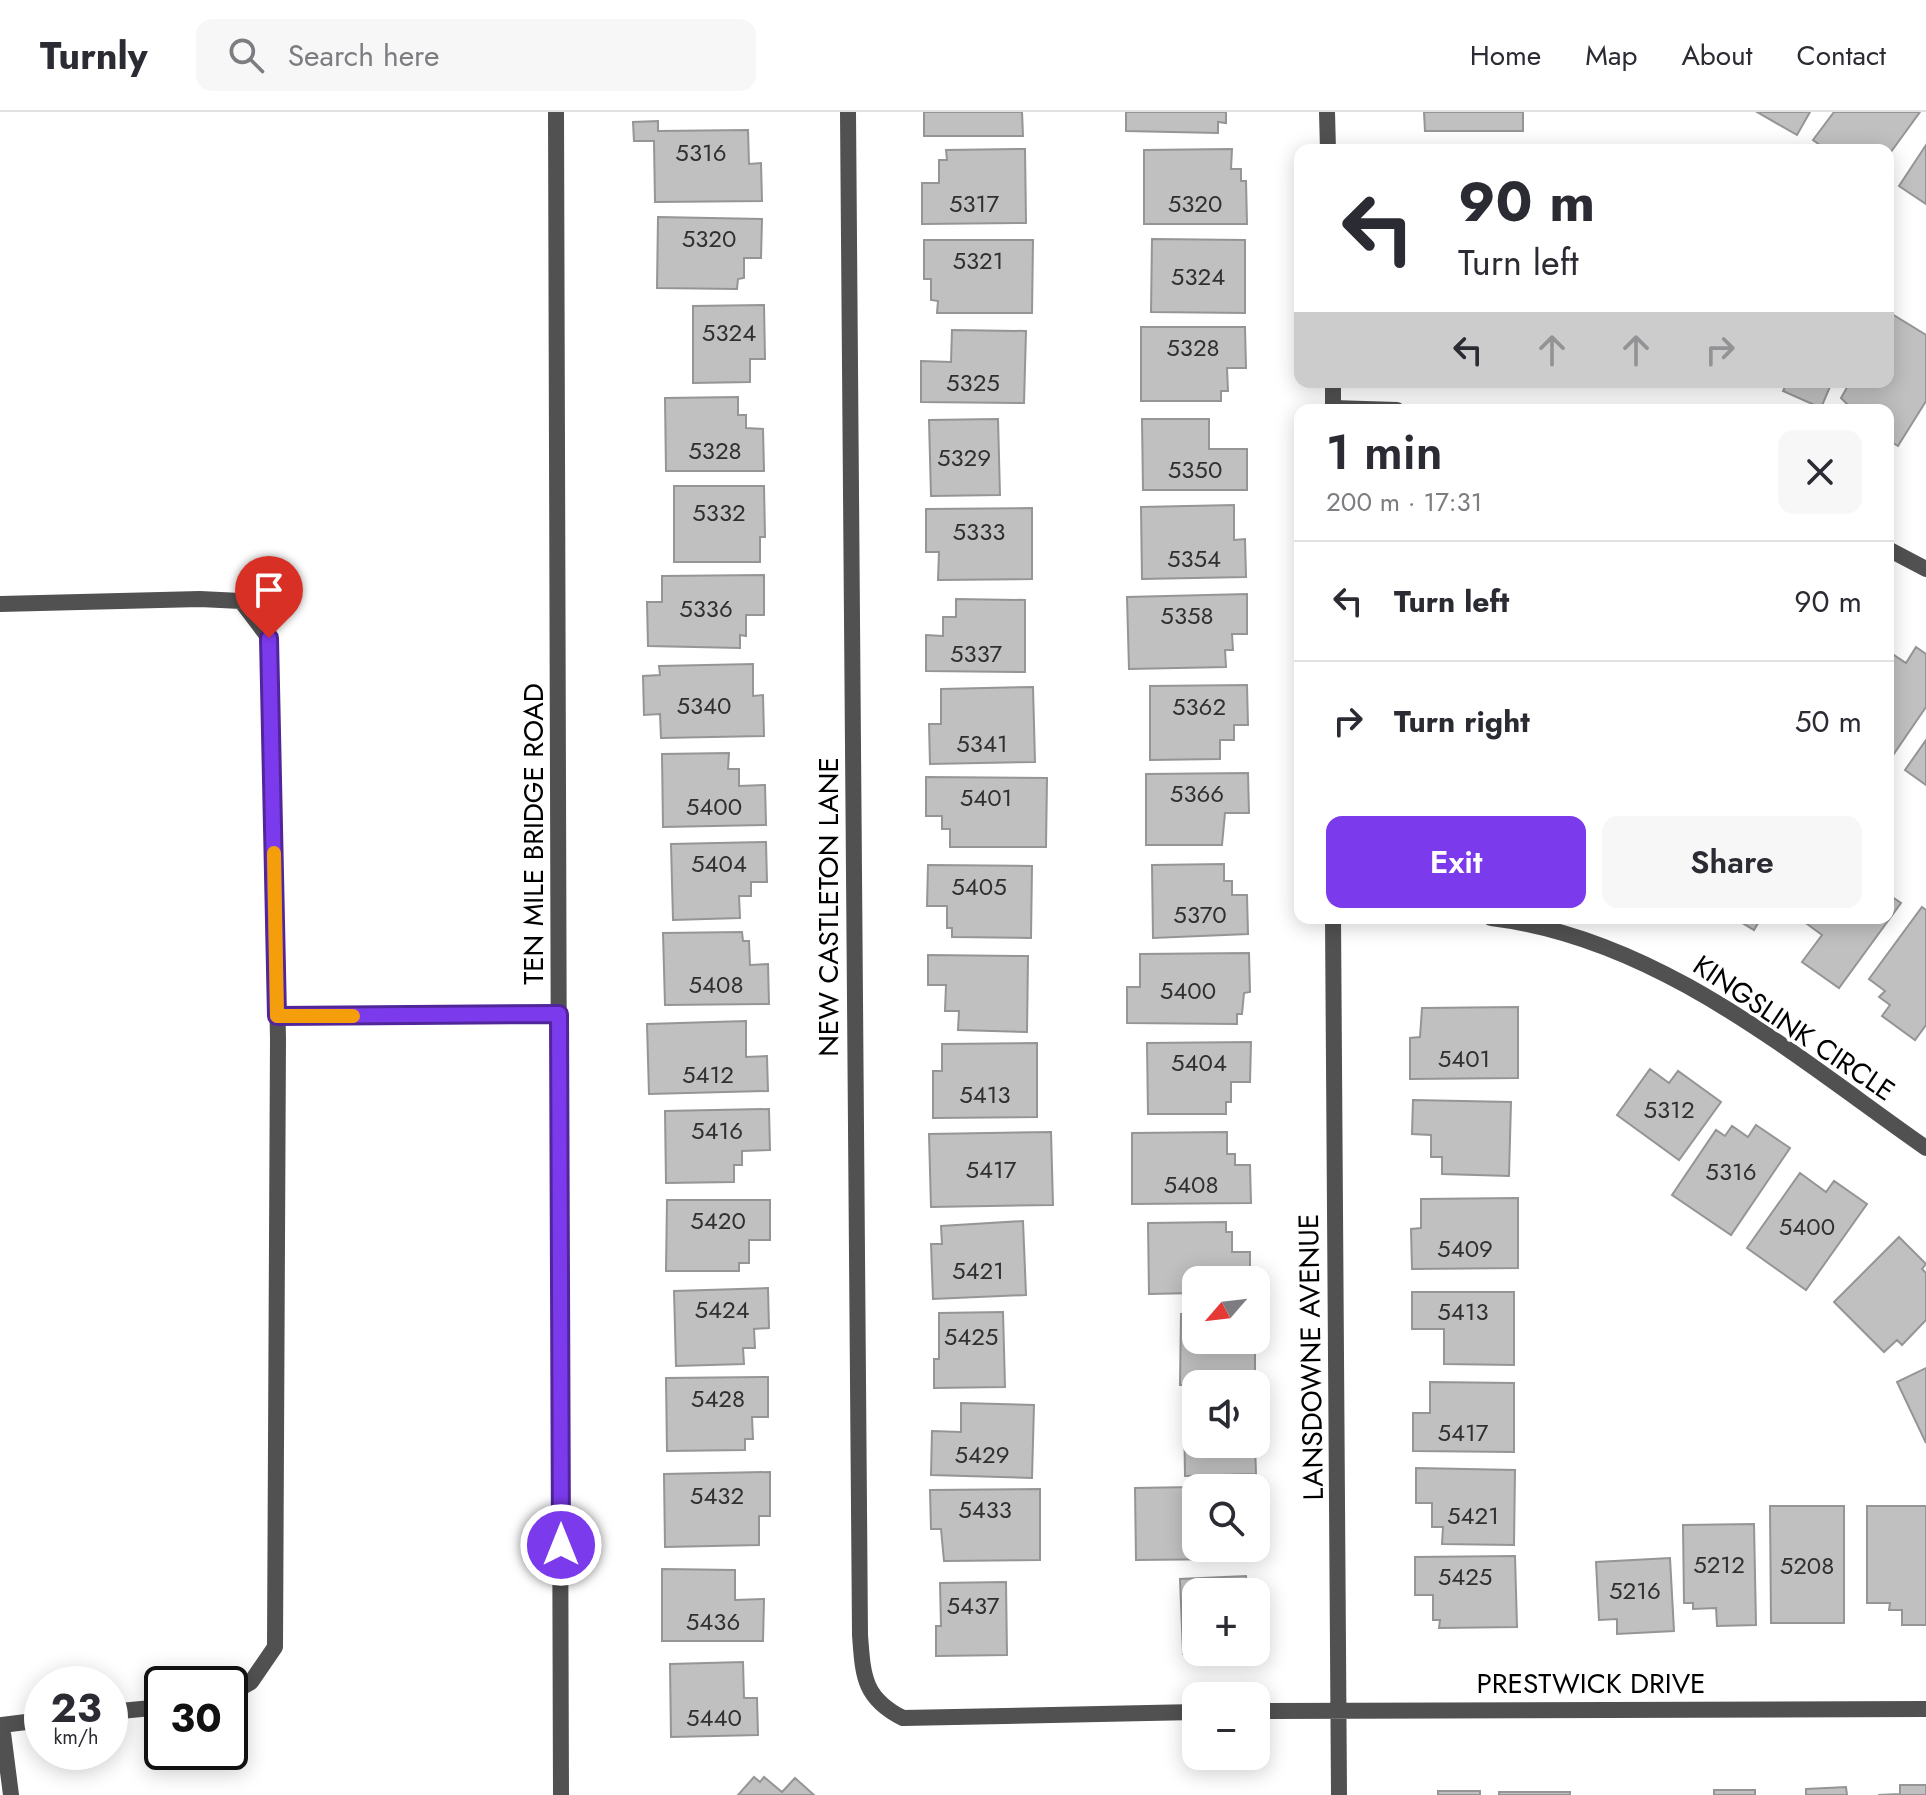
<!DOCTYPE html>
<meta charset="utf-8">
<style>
:root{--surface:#fff;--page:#f7f7f7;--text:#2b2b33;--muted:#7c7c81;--line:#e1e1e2;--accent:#7c3aed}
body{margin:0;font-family:Jost,sans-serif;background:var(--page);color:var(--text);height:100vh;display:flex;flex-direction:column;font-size:30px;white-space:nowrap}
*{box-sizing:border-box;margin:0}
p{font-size:26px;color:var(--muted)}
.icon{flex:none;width:44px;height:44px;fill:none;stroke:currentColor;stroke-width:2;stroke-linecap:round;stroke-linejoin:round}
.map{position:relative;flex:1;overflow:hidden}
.side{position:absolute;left:1294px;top:292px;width:600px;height:520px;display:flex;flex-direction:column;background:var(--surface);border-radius:16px;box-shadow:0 4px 20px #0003}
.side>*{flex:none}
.banner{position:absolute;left:1294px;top:32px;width:600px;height:244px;border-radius:16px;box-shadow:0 4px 20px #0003;background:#fff;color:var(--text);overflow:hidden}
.needle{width:52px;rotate:242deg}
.tools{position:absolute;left:1182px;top:1154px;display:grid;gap:16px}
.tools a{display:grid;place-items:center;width:88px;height:88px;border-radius:16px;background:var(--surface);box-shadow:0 4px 20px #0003;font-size:40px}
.speed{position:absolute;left:24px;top:1554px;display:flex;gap:16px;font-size:40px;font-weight:700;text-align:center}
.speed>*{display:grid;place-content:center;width:104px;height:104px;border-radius:50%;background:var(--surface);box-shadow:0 4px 20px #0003;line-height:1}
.speed small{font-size:20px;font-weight:400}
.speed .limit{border:4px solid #111;border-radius:12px;background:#fff;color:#111}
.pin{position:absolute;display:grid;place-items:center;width:68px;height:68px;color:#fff;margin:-82px -34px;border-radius:50% 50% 50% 0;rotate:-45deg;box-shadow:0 0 8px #0007}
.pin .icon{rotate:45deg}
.me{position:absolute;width:88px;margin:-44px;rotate:0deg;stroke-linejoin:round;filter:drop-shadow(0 0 6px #0008)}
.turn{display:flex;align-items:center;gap:28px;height:168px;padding:0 32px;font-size:36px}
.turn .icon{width:104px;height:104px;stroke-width:2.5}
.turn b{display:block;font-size:56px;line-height:68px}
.lanes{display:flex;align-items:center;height:76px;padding:0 32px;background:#0003;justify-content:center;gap:40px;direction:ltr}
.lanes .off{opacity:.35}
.round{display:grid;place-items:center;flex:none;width:84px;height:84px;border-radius:16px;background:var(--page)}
.overview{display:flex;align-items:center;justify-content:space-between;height:136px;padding:0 32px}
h1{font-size:48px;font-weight:600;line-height:60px}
.cta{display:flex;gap:16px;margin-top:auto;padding:16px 32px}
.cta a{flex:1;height:92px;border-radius:16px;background:var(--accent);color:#fff;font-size:32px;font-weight:600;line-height:92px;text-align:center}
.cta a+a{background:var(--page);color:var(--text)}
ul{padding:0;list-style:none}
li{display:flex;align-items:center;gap:24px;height:120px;padding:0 32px;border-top:2px solid var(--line)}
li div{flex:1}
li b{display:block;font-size:30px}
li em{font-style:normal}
header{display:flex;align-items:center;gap:48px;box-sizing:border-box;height:112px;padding:0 40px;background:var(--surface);border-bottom:2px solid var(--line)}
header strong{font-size:38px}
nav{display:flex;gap:44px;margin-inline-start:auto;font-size:28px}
.search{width:560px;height:72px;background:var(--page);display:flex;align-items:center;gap:20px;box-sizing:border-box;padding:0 28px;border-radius:16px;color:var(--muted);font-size:30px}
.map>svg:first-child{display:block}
.building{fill:#c0c0c0;stroke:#959595;stroke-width:2}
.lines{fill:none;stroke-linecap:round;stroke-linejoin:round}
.lane{stroke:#515151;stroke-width:16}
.street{stroke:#515151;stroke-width:16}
.route-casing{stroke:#51269a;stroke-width:20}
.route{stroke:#7c3aed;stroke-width:14}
.slow{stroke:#f59e0b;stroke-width:14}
.labels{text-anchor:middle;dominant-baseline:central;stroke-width:7;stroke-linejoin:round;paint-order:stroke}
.number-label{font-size:24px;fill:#303030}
.street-label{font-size:28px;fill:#000;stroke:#fff}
</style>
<header>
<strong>Turnly</strong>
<div class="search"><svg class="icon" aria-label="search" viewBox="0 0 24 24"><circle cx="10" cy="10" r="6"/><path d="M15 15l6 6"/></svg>Search here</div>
<nav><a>Home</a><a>Map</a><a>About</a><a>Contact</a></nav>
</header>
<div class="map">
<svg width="1926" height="1683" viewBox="0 0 1926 1683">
<rect width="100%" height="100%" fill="#fff"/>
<!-- building -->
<path class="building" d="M 924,0 L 1022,0 L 1023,24 L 924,24 Z
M 1126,0 L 1226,0 L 1226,11 L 1218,10 L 1218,21 L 1126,19 Z
M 1424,0 L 1523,0 L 1523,19 L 1425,19 Z
M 1757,0 L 1810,0 L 1797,23 Z
M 1834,0 L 1920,0 L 1888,44 L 1888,38 L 1827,38 L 1813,28 Z
M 658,9 L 658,19 L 748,18 L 749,52 L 761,51 L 762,89 L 655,90 L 654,29 L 634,29 L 633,10 Z
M 1926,33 L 1926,92 L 1899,74 Z
M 1025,37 L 1026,111 L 922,112 L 922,71 L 939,71 L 939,48 L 947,48 L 946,38 Z
M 1232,37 L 1231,57 L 1241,57 L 1241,69 L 1246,69 L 1247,112 L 1144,112 L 1144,38 Z
M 658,105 L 762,107 L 761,146 L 744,146 L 744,166 L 738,167 L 737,177 L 657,176 Z
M 1152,127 L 1245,128 L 1245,201 L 1151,200 Z
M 924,128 L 1033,128 L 1032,201 L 937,201 L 938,189 L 931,188 L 931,167 L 924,167 Z
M 764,193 L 765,247 L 750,247 L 750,270 L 693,271 L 693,194 Z
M 1892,202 L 1926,223 L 1926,289 L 1898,334 L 1888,328 L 1888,298 L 1853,298 L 1841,286 L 1850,270 L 1888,270 L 1888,208 Z
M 1141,215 L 1245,215 L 1246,256 L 1227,256 L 1228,279 L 1221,279 L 1221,289 L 1141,289 Z
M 952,218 L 1026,219 L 1024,291 L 921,290 L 921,249 L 951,250 Z
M 1787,270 L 1832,270 L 1821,296 L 1783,279 Z
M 738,285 L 738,303 L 746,303 L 746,316 L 763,317 L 764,359 L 666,359 L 665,286 Z
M 998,307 L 1000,383 L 931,384 L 929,308 Z
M 1142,307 L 1209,307 L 1209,337 L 1247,337 L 1247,378 L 1143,378 Z
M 674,374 L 764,374 L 765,425 L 760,425 L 760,450 L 674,450 Z
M 1234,393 L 1234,428 L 1245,427 L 1246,465 L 1142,467 L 1141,395 Z
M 1032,396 L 1032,467 L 938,468 L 939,440 L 926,440 L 926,397 Z
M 764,463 L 764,503 L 746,503 L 746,524 L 740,523 L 740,536 L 648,534 L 647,490 L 662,490 L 662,464 Z
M 1247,482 L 1247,522 L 1232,522 L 1233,538 L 1225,538 L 1226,555 L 1129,557 L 1127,485 Z
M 956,487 L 1025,488 L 1025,560 L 926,559 L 926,523 L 943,524 L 943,505 L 956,505 Z
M 1916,535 L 1926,542 L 1926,595 L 1891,646 L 1888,644 L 1888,539 L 1906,551 Z
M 753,552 L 753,584 L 763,583 L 764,624 L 661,626 L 660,602 L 644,603 L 643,564 L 660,563 L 659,554 Z
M 1247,573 L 1248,613 L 1234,613 L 1234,628 L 1220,628 L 1220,647 L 1150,648 L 1150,574 Z
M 1033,575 L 1035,650 L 930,652 L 929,612 L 941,612 L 941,577 Z
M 1926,628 L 1926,673 L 1905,658 Z
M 729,641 L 728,657 L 739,657 L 739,674 L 765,673 L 766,713 L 663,715 L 662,642 Z
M 1248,661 L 1249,701 L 1225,701 L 1222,733 L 1146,733 L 1146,662 Z
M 926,665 L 1047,666 L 1046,735 L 950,735 L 950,717 L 942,717 L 942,704 L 926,704 Z
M 766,730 L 767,770 L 751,770 L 751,784 L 739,784 L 740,806 L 673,808 L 671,732 Z
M 1224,752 L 1224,769 L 1232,769 L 1232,783 L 1247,783 L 1248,822 L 1153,826 L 1152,753 Z
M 928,753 L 1032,754 L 1031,826 L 952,825 L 952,816 L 947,816 L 947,794 L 927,794 Z
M 1888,782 L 1901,791 L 1839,876 L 1802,850 L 1822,823 L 1799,806 L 1888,806 Z
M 1922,795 L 1926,798 L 1926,913 L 1915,928 L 1882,904 L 1890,893 L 1879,885 L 1885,879 L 1869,867 Z
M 1734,806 L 1761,806 L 1754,818 Z
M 742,820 L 743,829 L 749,829 L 750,853 L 768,852 L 769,892 L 665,893 L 663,821 Z
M 1249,841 L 1250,880 L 1244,881 L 1242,902 L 1237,902 L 1237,912 L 1127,911 L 1127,875 L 1140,875 L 1140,842 Z
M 928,843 L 1028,844 L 1027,920 L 958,918 L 959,899 L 945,899 L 946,873 L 928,873 Z
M 1518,895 L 1518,966 L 1410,967 L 1410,926 L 1420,925 L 1422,896 Z
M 746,909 L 746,945 L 767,944 L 768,979 L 649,982 L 647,912 Z
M 1251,930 L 1250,970 L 1231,970 L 1231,990 L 1226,990 L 1226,1002 L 1148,1002 L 1147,931 Z
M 1037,931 L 1037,1005 L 933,1006 L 933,959 L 942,959 L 942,932 Z
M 1650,957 L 1669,971 L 1678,959 L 1721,990 L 1679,1048 L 1617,1003 Z
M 1413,988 L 1511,990 L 1509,1064 L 1442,1062 L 1442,1045 L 1431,1045 L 1431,1023 L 1412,1022 Z
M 769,997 L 770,1038 L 742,1039 L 742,1053 L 734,1053 L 734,1070 L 666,1071 L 665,999 Z
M 1756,1013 L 1790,1036 L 1731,1123 L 1672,1083 L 1716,1018 L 1725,1024 L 1732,1014 L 1748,1025 Z
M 1051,1020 L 1053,1093 L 931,1095 L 929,1022 Z
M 1227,1020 L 1227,1042 L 1235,1042 L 1235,1053 L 1250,1053 L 1251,1091 L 1132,1092 L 1132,1021 Z
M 1800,1061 L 1826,1080 L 1834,1069 L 1867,1092 L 1806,1178 L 1747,1136 Z
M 1518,1086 L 1518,1156 L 1412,1157 L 1411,1117 L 1421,1116 L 1421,1087 Z
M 667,1088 L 770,1088 L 770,1128 L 749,1128 L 749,1151 L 739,1151 L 739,1159 L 666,1159 Z
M 1023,1109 L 1026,1183 L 933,1187 L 931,1132 L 942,1132 L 941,1114 Z
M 1226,1110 L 1226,1120 L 1232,1120 L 1232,1140 L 1250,1140 L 1250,1168 L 1196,1168 L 1196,1181 L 1149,1182 L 1148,1111 Z
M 1899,1125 L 1926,1152 L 1922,1157 L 1926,1161 L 1926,1208 L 1902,1233 L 1897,1228 L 1884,1240 L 1834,1190 Z
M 768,1176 L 769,1216 L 754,1217 L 755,1236 L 743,1236 L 744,1252 L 676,1254 L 674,1179 Z
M 1412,1180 L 1514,1180 L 1514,1253 L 1444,1252 L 1444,1217 L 1412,1217 Z
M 1003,1200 L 1005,1275 L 934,1276 L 934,1247 L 939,1247 L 939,1201 Z
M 1181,1202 L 1196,1202 L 1196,1228 L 1255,1228 L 1255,1272 L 1180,1273 Z
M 1926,1256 L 1926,1331 L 1897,1270 Z
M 768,1265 L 768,1305 L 752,1305 L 753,1327 L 745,1327 L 745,1338 L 667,1339 L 666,1266 Z
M 1430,1270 L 1514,1271 L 1514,1340 L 1413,1339 L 1413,1301 L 1430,1301 Z
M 961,1291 L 1034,1293 L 1032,1366 L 931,1363 L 932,1319 L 961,1320 Z
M 1184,1292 L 1196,1292 L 1196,1332 L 1255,1332 L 1256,1362 L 1185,1364 Z
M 1416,1356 L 1515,1358 L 1514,1433 L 1442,1432 L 1443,1415 L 1432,1415 L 1432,1391 L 1416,1391 Z
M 770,1360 L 770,1404 L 759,1404 L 759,1433 L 665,1435 L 664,1362 Z
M 1254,1374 L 1196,1376 L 1196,1436 L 1231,1436 L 1231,1447 L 1136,1448 L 1135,1376 Z
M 1040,1377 L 1040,1448 L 944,1449 L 941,1417 L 931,1417 L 930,1378 Z
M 1770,1394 L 1844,1394 L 1844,1511 L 1771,1511 Z
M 1867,1394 L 1926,1394 L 1926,1513 L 1902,1513 L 1902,1498 L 1889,1498 L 1890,1491 L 1867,1491 Z
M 1754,1412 L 1756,1513 L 1717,1514 L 1716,1496 L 1693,1497 L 1693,1491 L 1684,1491 L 1683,1413 Z
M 1515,1444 L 1517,1515 L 1439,1516 L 1440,1508 L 1433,1508 L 1433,1483 L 1415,1483 L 1415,1445 Z
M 1670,1446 L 1674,1519 L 1617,1522 L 1617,1507 L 1599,1508 L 1596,1450 Z
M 662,1457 L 735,1458 L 735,1488 L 764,1487 L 763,1529 L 662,1529 Z
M 1246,1464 L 1247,1480 L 1196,1480 L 1196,1540 L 1231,1540 L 1183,1542 L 1180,1467 Z
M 1006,1470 L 1007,1543 L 936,1544 L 936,1514 L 941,1514 L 940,1471 Z
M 743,1550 L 744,1586 L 757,1586 L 758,1623 L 671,1625 L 670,1552 Z
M 754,1665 L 760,1670 L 764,1665 L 782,1680 L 795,1666 L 814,1683 L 738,1683 Z
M 1900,1673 L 1926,1673 L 1926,1683 L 1878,1683 L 1900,1682 Z
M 1846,1675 L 1847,1683 L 1806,1683 L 1806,1677 Z
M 1714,1678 L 1755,1678 L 1755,1683 L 1714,1683 Z
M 1438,1679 L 1480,1679 L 1480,1683 L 1438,1683 Z
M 1499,1680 L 1570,1680 L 1570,1683 L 1499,1683 Z"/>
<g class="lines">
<!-- lane -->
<path class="lane" d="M 0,492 L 200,487 L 241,489 L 269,526 L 278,926 L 275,1535 L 251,1570 L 230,1582
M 277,904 L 559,902
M 110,1600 L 162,1595
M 11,1683 L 2,1613 L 42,1608"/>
<!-- street -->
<path class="street" d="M 556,0 L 561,1683
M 848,0 L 860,1523 C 863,1563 863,1586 903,1606 L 1196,1600
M 1327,0 L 1328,38
M 1333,270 L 1333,298
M 1333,296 L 1397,298
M 1888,437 L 1926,457
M 1333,806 L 1339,1683
M 1491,806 C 1658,826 1793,943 1926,1036
M 1256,1599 L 1926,1597"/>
</g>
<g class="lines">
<!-- route casing -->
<g class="route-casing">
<path id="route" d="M 269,526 L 277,904 L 559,902 L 561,1433"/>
</g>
<!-- route -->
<use href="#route" class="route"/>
<!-- slow -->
<path class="slow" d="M 274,741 L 277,904 L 353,904"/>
</g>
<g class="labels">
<!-- number labels -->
<g class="number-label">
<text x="701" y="40">5316</text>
<text x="974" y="91">5317</text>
<text x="1195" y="91">5320</text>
<text x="709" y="126">5320</text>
<text x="978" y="148">5321</text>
<text x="1198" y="164">5324</text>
<text x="729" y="220">5324</text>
<text x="1193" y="235">5328</text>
<text x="973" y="270">5325</text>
<text x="715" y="338">5328</text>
<text x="964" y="345">5329</text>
<text x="1195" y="357">5350</text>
<text x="719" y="400">5332</text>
<text x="979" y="419">5333</text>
<text x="1194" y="446">5354</text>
<text x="706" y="496">5336</text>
<text x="1187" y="503">5358</text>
<text x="976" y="541">5337</text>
<text x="704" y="593">5340</text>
<text x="1199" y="594">5362</text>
<text x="982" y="631">5341</text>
<text x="1197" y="681">5366</text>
<text x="986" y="685">5401</text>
<text x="714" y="694">5400</text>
<text x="719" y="751">5404</text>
<text x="979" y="774">5405</text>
<text x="1200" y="802">5370</text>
<text x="716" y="872">5408</text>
<text x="1188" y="878">5400</text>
<text x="1464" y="946">5401</text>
<text x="1199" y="950">5404</text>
<text x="708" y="962">5412</text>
<text x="985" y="982">5413</text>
<text x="1669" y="997">5312</text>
<text x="717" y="1018">5416</text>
<text x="991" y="1057">5417</text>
<text x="1731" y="1059">5316</text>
<text x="1191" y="1072">5408</text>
<text x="718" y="1108">5420</text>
<text x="1807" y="1114">5400</text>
<text x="1465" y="1136">5409</text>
<text x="978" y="1158">5421</text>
<text x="722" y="1197">5424</text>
<text x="1463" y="1199">5413</text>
<text x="971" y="1224">5425</text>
<text x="718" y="1286">5428</text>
<text x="1463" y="1320">5417</text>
<text x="982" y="1342">5429</text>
<text x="717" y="1383">5432</text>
<text x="985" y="1397">5433</text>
<text x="1473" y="1403">5421</text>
<text x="1719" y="1452">5212</text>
<text x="1807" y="1453">5208</text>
<text x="1465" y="1464">5425</text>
<text x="1635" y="1478">5216</text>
<text x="973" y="1493">5437</text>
<text x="713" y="1509">5436</text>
<text x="714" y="1605">5440</text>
</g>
<!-- street labels -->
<g class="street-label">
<text transform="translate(533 722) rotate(-90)">TEN MILE BRIDGE ROAD</text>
<text transform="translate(828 795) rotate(-90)">NEW CASTLETON LANE</text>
<text transform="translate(1794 916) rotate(34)">KINGSLINK CIRCLE</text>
<text transform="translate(1311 1245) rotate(-91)">LANSDOWNE AVENUE</text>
<text x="1591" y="1571">PRESTWICK DRIVE</text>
</g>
</g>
</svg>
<div class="tools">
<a><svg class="needle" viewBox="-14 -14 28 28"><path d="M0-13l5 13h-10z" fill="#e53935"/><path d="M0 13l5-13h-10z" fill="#7c7c81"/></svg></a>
<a><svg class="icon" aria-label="sound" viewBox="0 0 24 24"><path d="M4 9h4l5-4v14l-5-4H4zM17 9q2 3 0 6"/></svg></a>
<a><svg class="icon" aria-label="search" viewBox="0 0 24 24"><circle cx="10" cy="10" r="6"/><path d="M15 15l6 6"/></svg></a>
<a>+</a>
<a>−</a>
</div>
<div class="speed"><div>23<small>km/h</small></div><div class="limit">30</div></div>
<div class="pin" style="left:269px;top:526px;background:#d93025"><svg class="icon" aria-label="arrive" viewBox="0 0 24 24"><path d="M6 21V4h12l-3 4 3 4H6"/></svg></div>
<svg class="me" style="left:561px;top:1433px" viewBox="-20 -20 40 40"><circle r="17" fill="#7c3aed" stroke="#fff" stroke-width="3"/><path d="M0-11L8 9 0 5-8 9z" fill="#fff"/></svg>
<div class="banner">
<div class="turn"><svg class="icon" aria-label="left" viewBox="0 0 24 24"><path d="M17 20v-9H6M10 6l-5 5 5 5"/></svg><div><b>90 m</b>Turn left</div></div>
<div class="lanes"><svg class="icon" aria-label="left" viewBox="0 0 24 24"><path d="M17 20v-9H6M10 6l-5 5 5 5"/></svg><svg class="icon off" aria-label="ahead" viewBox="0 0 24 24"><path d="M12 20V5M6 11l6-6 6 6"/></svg><svg class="icon off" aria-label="ahead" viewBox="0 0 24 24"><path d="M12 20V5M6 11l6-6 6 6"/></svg><svg class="icon off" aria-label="right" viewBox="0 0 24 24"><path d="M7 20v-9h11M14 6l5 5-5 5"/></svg></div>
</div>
<section class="side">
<div class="overview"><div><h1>1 min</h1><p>200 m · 17:31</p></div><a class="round"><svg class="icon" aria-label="close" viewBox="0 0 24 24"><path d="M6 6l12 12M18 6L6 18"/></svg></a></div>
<ul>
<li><svg class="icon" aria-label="left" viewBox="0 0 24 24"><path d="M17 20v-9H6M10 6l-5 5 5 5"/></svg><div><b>Turn left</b></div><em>90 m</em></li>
<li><svg class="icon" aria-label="right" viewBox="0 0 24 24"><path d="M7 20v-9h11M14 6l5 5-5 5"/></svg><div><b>Turn right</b></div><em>50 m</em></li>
</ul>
<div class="cta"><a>Exit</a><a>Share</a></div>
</section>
</div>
